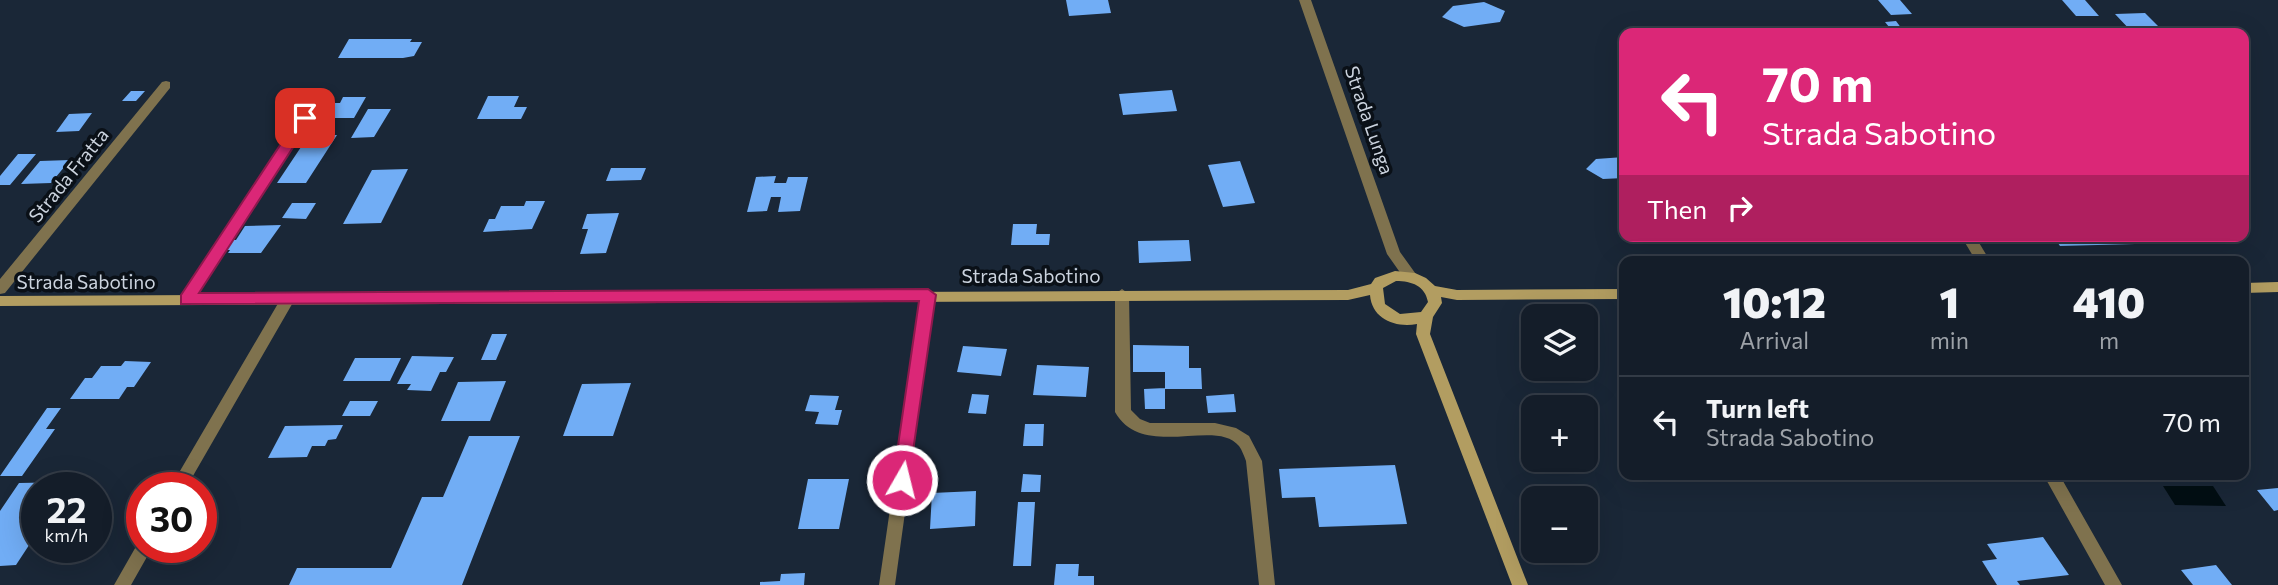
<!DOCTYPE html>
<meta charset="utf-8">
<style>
:root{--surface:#141d29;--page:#1d2631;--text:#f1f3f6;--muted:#9da2a8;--line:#333b46}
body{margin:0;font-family:Commissioner,sans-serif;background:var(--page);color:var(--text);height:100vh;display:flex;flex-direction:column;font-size:26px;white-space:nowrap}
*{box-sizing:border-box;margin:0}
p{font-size:23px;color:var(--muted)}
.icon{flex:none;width:38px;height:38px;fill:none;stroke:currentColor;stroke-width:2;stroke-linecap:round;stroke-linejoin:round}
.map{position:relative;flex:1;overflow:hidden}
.side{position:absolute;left:1619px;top:256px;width:630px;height:224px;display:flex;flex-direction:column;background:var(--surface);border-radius:14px;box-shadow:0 7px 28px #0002,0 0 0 2px var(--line)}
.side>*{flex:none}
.top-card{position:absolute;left:1619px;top:28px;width:630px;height:214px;border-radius:14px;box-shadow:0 7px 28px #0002,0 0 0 2px var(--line);background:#db2777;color:#fff;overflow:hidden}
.buttons{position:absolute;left:1521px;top:304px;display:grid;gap:14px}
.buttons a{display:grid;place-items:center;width:77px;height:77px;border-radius:14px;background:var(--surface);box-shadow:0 7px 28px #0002,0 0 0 2px var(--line);font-size:35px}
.speed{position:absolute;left:21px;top:472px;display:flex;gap:14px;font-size:35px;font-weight:700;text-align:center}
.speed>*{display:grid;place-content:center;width:91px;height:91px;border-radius:50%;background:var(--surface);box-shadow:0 7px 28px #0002,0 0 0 2px var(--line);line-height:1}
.speed small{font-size:18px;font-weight:400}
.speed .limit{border:10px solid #d22;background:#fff;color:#111}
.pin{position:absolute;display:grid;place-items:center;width:60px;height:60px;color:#fff;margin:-30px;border-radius:14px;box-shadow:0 4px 10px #0006}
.me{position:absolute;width:77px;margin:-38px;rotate:8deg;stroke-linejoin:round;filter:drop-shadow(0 0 5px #0008)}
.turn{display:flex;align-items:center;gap:24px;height:147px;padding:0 28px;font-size:32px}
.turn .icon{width:91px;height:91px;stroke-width:2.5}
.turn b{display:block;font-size:49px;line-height:60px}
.then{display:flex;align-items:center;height:66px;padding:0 28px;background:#0003;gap:14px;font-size:26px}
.eta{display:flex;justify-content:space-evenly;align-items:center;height:119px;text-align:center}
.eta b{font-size:42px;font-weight:800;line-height:49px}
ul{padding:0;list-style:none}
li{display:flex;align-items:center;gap:21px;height:91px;padding:0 28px;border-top:2px solid var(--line)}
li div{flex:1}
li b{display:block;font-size:26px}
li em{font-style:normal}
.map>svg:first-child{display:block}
.water{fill:#020e13}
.building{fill:#71adf5}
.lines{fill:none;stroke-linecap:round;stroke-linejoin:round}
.street{fill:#7f724e;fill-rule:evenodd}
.secondary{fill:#b29d61;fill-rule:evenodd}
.route{fill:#db2777;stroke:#8e194d;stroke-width:2}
.labels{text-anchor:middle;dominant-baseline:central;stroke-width:7;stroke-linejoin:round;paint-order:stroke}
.street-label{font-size:19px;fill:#cbd3de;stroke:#0a1017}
</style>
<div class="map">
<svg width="2278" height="585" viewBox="0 0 2278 585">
<rect width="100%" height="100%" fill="#1a2737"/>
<!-- water -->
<path class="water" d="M 2163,486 L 2213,486 L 2226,506 L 2175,505 Z"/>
<!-- building -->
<path class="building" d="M 1066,0 L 1108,0 L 1111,13 L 1069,16 Z
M 1878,0 L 1900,0 L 1912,14 L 1891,15 Z
M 2062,0 L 2085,0 L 2099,16 L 2076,16 Z
M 1484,2 L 1505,11 L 1500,22 L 1464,27 L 1442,17 L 1453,6 Z
M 2145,13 L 2165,33 L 2133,33 L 2115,14 Z
M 1896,21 L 1905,33 L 1894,33 L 1885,22 Z
M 1745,26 L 1750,33 L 1702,33 L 1698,27 Z
M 349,39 L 412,39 L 410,42 L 422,42 L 414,56 L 403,58 L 338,58 Z
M 1172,90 L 1177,111 L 1123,115 L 1119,94 Z
M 131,91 L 145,91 L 136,101 L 122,101 Z
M 488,96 L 519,96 L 514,107 L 527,107 L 521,119 L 477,119 Z
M 343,97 L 366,97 L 354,118 L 329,118 L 335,110 L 328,110 L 333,103 L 340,103 Z
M 368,109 L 391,109 L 374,137 L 351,138 Z
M 92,113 L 79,131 L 56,132 L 69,114 Z
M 309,135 L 337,135 L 306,183 L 277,183 Z
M 18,154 L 36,154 L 10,185 L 0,185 L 0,176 Z
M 1624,157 L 1624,178 L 1603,179 L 1586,169 L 1596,159 Z
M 70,160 L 51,183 L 21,184 L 40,161 Z
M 1240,161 L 1255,203 L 1223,207 L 1208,165 Z
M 611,168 L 646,168 L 641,180 L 606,181 Z
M 408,169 L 381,223 L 343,224 L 372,170 Z
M 776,176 L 774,183 L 786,183 L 788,177 L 808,177 L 800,211 L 778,212 L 781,197 L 771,197 L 767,211 L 747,212 L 756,177 Z
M 526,201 L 545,201 L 532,229 L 483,232 L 489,219 L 495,219 L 501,206 L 524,206 Z
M 292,203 L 316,203 L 306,219 L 282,218 Z
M 619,213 L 606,253 L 580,254 L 588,229 L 582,229 L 587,214 Z
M 1013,224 L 1037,224 L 1036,234 L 1050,234 L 1049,245 L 1011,245 Z
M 281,225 L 261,253 L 228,253 L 230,250 L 225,250 L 231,240 L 236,240 L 245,226 Z
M 2053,236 L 2128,236 L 2135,244 L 2060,246 Z
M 1189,240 L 1191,261 L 1139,263 L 1138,241 Z
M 492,334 L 507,334 L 496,360 L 481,360 Z
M 1133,345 L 1189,346 L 1189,368 L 1201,368 L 1202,389 L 1165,389 L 1165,372 L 1133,372 Z
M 963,346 L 1007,349 L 1001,376 L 957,372 Z
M 412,356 L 454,357 L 446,372 L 440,372 L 431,391 L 407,390 L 411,384 L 397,384 Z
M 355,358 L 401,358 L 390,381 L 343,381 Z
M 125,361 L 151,362 L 134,387 L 127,387 L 119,399 L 70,399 L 85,378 L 92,378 L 101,366 L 121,366 Z
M 1037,365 L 1089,367 L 1086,397 L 1033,395 Z
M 506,381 L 490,421 L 441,421 L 458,382 Z
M 631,383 L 613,436 L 563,436 L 582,384 Z
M 1165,388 L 1165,409 L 1145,409 L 1144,389 Z
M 972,394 L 989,395 L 986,414 L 968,413 Z
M 1234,394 L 1236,412 L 1208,413 L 1206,396 Z
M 810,395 L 839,396 L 835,410 L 842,410 L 838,425 L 815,424 L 819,412 L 805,411 Z
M 350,401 L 378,401 L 370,416 L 342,416 Z
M 47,408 L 61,408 L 46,429 L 55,429 L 22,476 L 0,476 Z
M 1025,424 L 1044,424 L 1043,446 L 1023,446 Z
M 343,425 L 336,439 L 328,440 L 325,446 L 312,446 L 307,457 L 268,458 L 285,426 Z
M 469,436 L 520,436 L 462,585 L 289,585 L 297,568 L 391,568 L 422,497 L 443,497 Z
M 1395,465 L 1407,524 L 1319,527 L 1315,497 L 1282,498 L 1279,469 Z
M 1023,474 L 1041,475 L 1040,492 L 1021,492 Z
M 808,479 L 849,479 L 839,529 L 798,529 Z
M 70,482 L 66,488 L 37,488 L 37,533 L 16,565 L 0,566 L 0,511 L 19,483 Z
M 2278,488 L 2278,510 L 2274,511 L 2257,490 Z
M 976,491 L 975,526 L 930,529 L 932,493 Z
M 1018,502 L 1035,502 L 1031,566 L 1013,566 Z
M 2043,537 L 2069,575 L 2017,581 L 2020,585 L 1997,585 L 1982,561 L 1997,559 L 1987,544 Z
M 1056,564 L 1079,564 L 1078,576 L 1094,576 L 1094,585 L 1054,585 Z
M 2216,565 L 2232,585 L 2193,585 L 2181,570 Z
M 805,573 L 804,585 L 760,585 L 760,582 L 780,581 L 781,574 Z"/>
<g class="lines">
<!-- street -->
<path class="street" d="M 1299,0 L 1311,0 L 1400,252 L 1418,277 L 1416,281 L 1406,281 L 1387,254 Z
M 166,81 L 170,82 L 170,88 L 5,293 L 0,294 L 0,279 L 162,82 Z
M 320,92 L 326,96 L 191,303 L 181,303 L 179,299 L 181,295 L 316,93 Z
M 1961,236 L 1975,236 L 1990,261 L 1976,261 Z
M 1122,289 L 1129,294 L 1131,410 L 1140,419 L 1150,423 L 1215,423 L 1236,428 L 1249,436 L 1262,461 L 1275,585 L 1259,585 L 1246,461 C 1244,456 1242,450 1239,446 C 1216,417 1143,461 1115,412 L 1115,294 Z
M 928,290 L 935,295 L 895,585 L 879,585 L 921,295 Z
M 288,294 L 295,299 L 186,488 L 170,488 L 283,295 Z
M 2043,474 L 2059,474 L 2122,585 L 2105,585 Z
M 142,542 L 142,548 L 152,548 L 131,585 L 114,585 L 138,543 Z"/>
<!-- secondary -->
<path class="secondary" d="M 1395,271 L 1415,273 L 1426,278 L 1435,286 L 1457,290 L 1624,289 L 1624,299 L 1457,300 L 1441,297 L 1442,303 L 1433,317 L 1430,334 L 1528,585 L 1512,585 L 1416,334 L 1417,324 C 1395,328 1372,319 1370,295 L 1348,300 L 0,306 L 0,296 L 1348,290 L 1371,284 L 1375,278 ZM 1396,281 C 1412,281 1425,286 1428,302 L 1421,312 L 1400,314 L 1385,304 L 1383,288 Z
M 2278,282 L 2278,292 L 2244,293 L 2244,283 Z"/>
</g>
<!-- route -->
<path class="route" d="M 305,114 L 312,118 L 199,293 L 928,289 L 936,295 L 908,485 L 902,487 L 893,480 L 919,301 L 181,304 L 181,295 L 300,115 Z"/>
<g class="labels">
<!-- street labels -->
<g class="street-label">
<text transform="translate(1370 120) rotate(71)">Strada Lunga</text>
<text transform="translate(68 175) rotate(-51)">Strada Fratta</text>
<text x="1031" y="275">Strada Sabotino</text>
<text x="86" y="281">Strada Sabotino</text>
</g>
</g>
</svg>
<div class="buttons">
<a><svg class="icon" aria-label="layers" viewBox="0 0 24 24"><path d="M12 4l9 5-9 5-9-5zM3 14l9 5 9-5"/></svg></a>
<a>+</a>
<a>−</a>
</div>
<div class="speed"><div>22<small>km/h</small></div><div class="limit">30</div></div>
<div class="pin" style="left:305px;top:118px;background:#d93025"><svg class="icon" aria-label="arrive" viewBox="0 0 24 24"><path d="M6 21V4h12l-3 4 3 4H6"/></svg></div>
<svg class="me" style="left:902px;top:480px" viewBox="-20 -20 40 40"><circle r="17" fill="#db2777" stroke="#fff" stroke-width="3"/><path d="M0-11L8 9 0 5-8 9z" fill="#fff"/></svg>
<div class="top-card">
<div class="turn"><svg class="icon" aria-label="left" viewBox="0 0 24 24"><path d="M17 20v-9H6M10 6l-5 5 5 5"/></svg><div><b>70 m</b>Strada Sabotino</div></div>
<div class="then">Then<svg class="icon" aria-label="right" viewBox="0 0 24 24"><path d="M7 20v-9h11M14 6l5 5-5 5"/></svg></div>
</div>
<section class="side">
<div class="eta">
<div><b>10:12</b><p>Arrival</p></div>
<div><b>1</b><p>min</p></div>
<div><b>410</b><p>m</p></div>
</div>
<ul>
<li><svg class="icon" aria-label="left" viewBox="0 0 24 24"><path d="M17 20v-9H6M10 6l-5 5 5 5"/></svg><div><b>Turn left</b><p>Strada Sabotino</p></div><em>70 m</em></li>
</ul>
</section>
</div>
